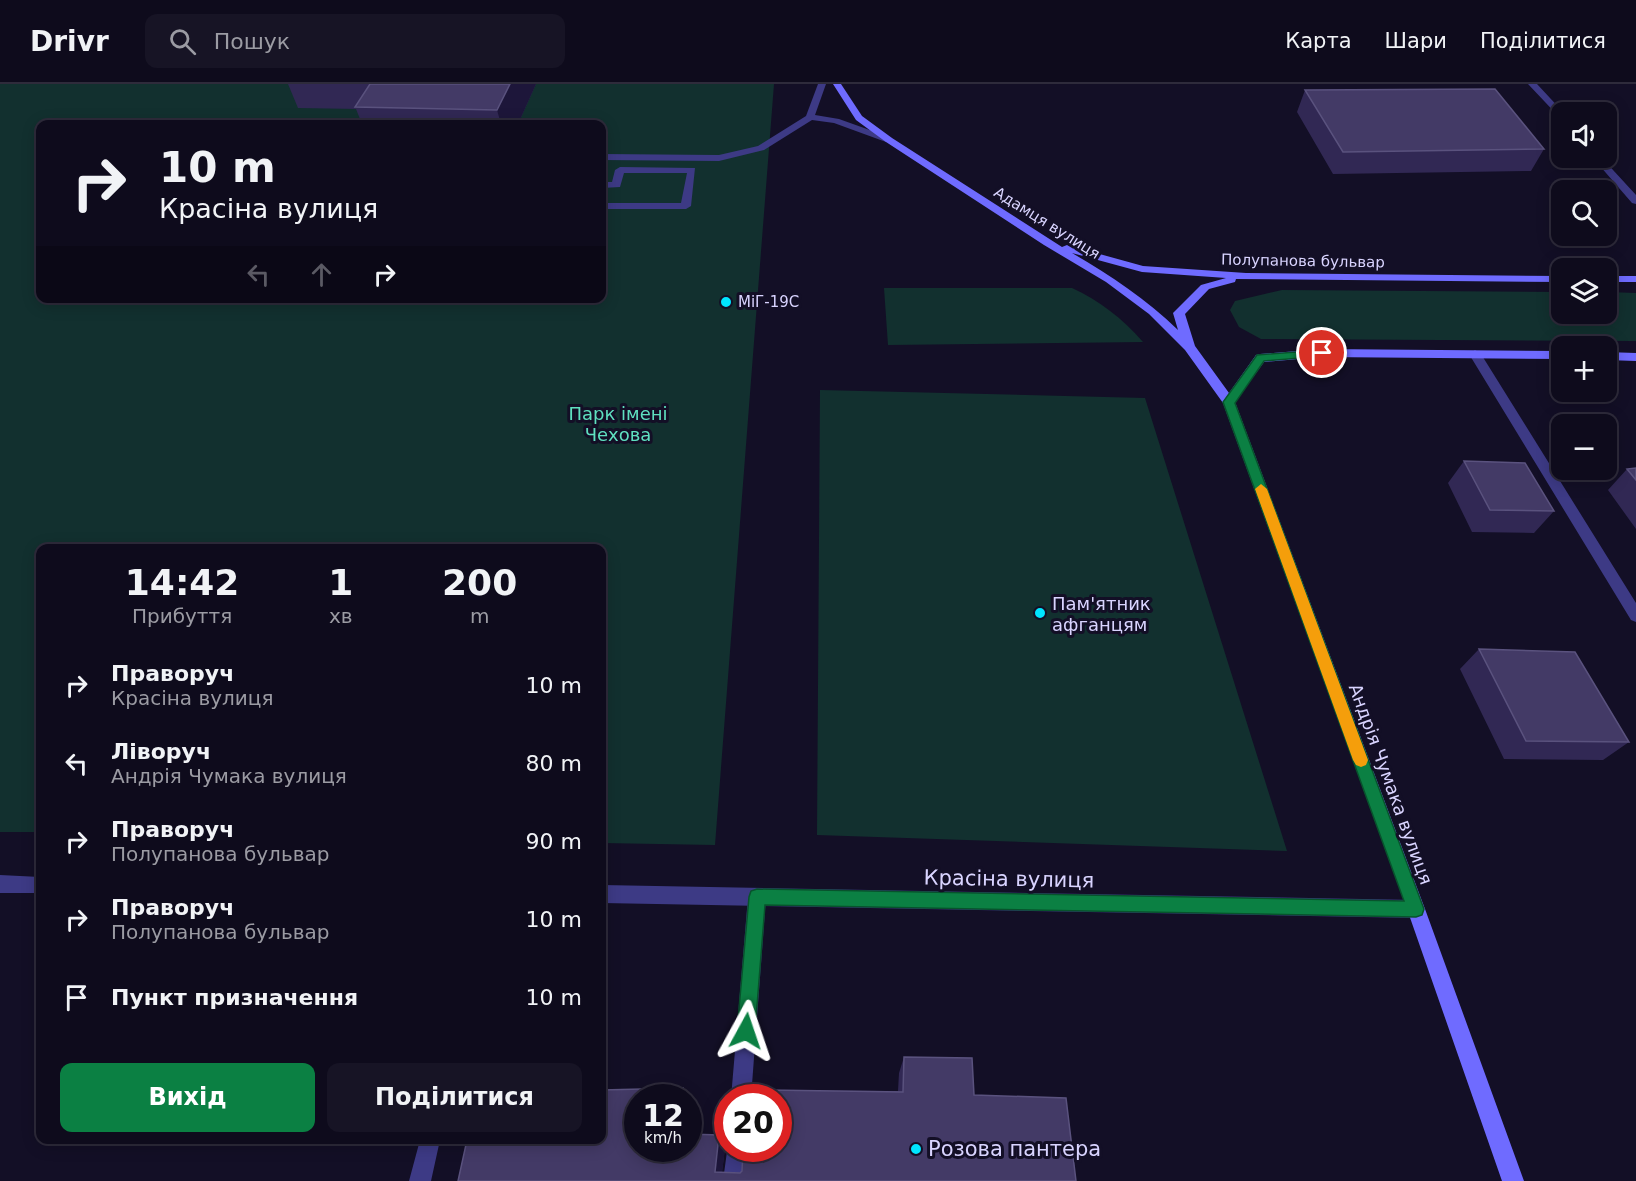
<!DOCTYPE html>
<html lang="uk">
<meta charset="utf-8">
<style>
:root{--surface:#0e0b1c;--page:#171425;--text:#f1f3f6;--muted:#9b9ba3;--line:#2e2b3b;--accent:#0b8043}
body{margin:0;font-family:"DejaVu Sans",sans-serif;background:var(--page);color:var(--text);height:100vh;display:flex;flex-direction:column;font-size:22px;white-space:nowrap}
*{box-sizing:border-box;margin:0}
p{font-size:20px;color:var(--muted)}
.icon{flex:none;width:33px;height:33px;fill:none;stroke:currentColor;stroke-width:2;stroke-linecap:round;stroke-linejoin:round}
.map{position:relative;flex:1;overflow:hidden}
.side{position:absolute;left:36px;top:460px;width:570px;height:600px;display:flex;flex-direction:column;background:var(--surface);border-radius:12px;box-shadow:0 3px 15px #0003,0 0 0 2px var(--line)}
.side>*{flex:none}
.banner{position:absolute;left:36px;top:36px;width:570px;height:183px;border-radius:12px;box-shadow:0 3px 15px #0003,0 0 0 2px var(--line);background:#0e0b1c;color:var(--text);overflow:hidden}
.fabs{position:absolute;left:1551px;top:18px;display:grid;gap:12px}
.fabs a{display:grid;place-items:center;width:66px;height:66px;border-radius:12px;background:var(--surface);box-shadow:0 3px 15px #0003,0 0 0 2px var(--line);font-size:30px}
.speed{position:absolute;left:624px;top:1000px;display:flex;gap:12px;font-size:30px;font-weight:700;text-align:center}
.speed>*{display:grid;place-content:center;width:78px;height:78px;border-radius:50%;background:var(--surface);box-shadow:0 3px 15px #0003,0 0 0 2px var(--line);line-height:1}
.speed small{font-size:15px;font-weight:400}
.speed .limit{border:9px solid #d22;background:#fff;color:#111}
.pin{position:absolute;display:grid;place-items:center;width:51px;height:51px;color:#fff;margin:-26px;border:3px solid #fff;border-radius:50%;box-shadow:0 2px 6px #0007}
.me{position:absolute;width:66px;margin:-33px;rotate:5deg;stroke-linejoin:round;filter:drop-shadow(0 0 4px #0008)}
.turn{display:flex;align-items:center;gap:21px;height:126px;padding:0 24px;font-size:27px}
.turn .icon{width:78px;height:78px;stroke-width:2.5}
.turn b{display:block;font-size:42px;line-height:51px}
.lanes{display:flex;align-items:center;height:57px;padding:0 24px;background:#0003;justify-content:center;gap:30px;direction:ltr}
.lanes .off{opacity:.35}
.eta{display:flex;justify-content:space-evenly;align-items:center;height:102px;text-align:center}
.eta b{font-size:36px;font-weight:700;line-height:42px}
.cta{display:flex;gap:12px;margin-top:auto;padding:12px 24px}
.cta a{flex:1;height:69px;border-radius:12px;background:var(--accent);color:#fff;font-size:24px;font-weight:700;line-height:69px;text-align:center}
.cta a+a{background:var(--page);color:var(--text)}
ul{padding:0;list-style:none}
li{display:flex;align-items:center;gap:18px;height:78px;padding:0 24px}
li div{flex:1}
li b{display:block;font-size:22px}
li em{font-style:normal}
header{display:flex;align-items:center;gap:36px;box-sizing:border-box;height:84px;padding:0 30px;background:var(--surface);border-bottom:2px solid var(--line)}
header strong{font-size:28px}
nav{display:flex;gap:33px;margin-inline-start:auto;font-size:21px}
.search{width:420px;height:54px;background:var(--page);display:flex;align-items:center;gap:15px;box-sizing:border-box;padding:0 21px;border-radius:12px;color:var(--muted);font-size:22px}
.map>svg:first-child{display:block}
.green{fill:#12302f;fill-rule:evenodd}
.lines{fill:none;stroke-linecap:round;stroke-linejoin:round}
.lane{fill:#3d3a85;fill-rule:evenodd}
.street{fill:#3d3a85;fill-rule:evenodd}
.secondary{fill:#6f6bff;fill-rule:evenodd}
.wall{fill:#312854}
.shaded-wall{fill:#1d163a}
.building{fill:#433a66;stroke:#5a527e;stroke-width:1.5}
.route{fill:#0b8043;stroke:#07532c;stroke-width:1.5}
.slow{fill:#f59e0b}
.poi-dot{fill:#00e5ff;stroke:#130f26;stroke-width:2}
.labels{text-anchor:middle;dominant-baseline:central;stroke-width:6;stroke-linejoin:round;paint-order:stroke}
.far-street-label{font-size:15px;fill:#d9d4ff;stroke:#130f26}
.far-poi-label{font-size:15px;fill:#d9d4ff;stroke:#130f26;text-anchor:start}
.park-label{font-size:18px;fill:#5fe0c0;stroke:#130f26}
.poi-label{font-size:18px;fill:#d9d4ff;stroke:#130f26;text-anchor:start}
.street-label{font-size:18px;fill:#d9d4ff;stroke:#130f26}
.near-street-label{font-size:21px;fill:#d9d4ff;stroke:#130f26}
.near-poi-label{font-size:21px;fill:#d9d4ff;stroke:#130f26;text-anchor:start}
</style>
<header>
<strong>Drivr</strong>
<div class="search"><svg class="icon" aria-label="search" viewBox="0 0 24 24"><circle cx="10" cy="10" r="6"/><path d="M15 15l6 6"/></svg>Пошук</div>
<nav><a>Карта</a><a>Шари</a><a>Поділитися</a></nav>
</header>
<div class="map">
<svg width="1636" height="1097" viewBox="0 0 1636 1097">
<rect width="100%" height="100%" fill="#130f26"/>
<!-- green -->
<path class="green" d="M 0,0 L 774,0 L 715,761 L 602,759 L 602,465 L 40,465 L 40,748 L 0,748 ZM 40,40 L 602,40 L 602,214 L 40,214 Z
M 884,204 L 1072,204 C 1100,217 1122,234 1143,258 L 888,261 Z
M 1282,206 L 1561,208 L 1562,230 L 1606,230 L 1607,208 L 1636,209 L 1636,257 L 1261,255 L 1239,243 L 1230,226 L 1235,217 Z
M 820,306 L 1145,314 L 1287,767 L 817,751 Z"/>
<g class="lines">
<!-- lane -->
<path class="lane" d="M 818,0 L 826,0 L 815,31 L 839,35 L 892,54 L 892,58 L 886,58 L 834,39 L 812,36 L 764,66 L 719,77 L 602,76 L 602,70 L 719,71 L 758,62 L 806,32 Z
M 620,83 L 695,84 L 691,122 L 686,125 L 602,125 L 602,119 L 681,119 L 687,89 L 624,89 L 620,103 L 602,104 L 602,98 L 612,98 L 615,86 Z
M 757,804 L 763,807 L 766,813 L 751,1014 L 731,1014 L 748,813 L 751,807 Z
M 420,1056 L 440,1056 L 431,1097 L 409,1097 Z
M 728,1060 L 728,1065 L 746,1065 L 745,1097 L 723,1097 Z"/>
<!-- street -->
<path class="street" d="M 1528,0 L 1537,0 L 1563,28 L 1562,36 Z
M 1593,74 L 1602,74 L 1636,111 L 1636,120 L 1632,119 Z
M 1475,266 L 1481,270 L 1636,519 L 1636,538 L 1631,536 L 1469,270 Z
M 0,791 L 40,793 L 40,809 L 0,809 Z
M 602,801 L 1416,816 L 1422,819 L 1425,825 L 1422,831 L 1416,834 L 602,819 Z"/>
<!-- secondary -->
<path class="secondary" d="M 833,0 L 841,0 L 862,32 L 892,54 L 1062,163 L 1067,161 L 1143,182 L 1246,189 L 1562,192 L 1562,198 L 1236,195 L 1235,198 L 1209,205 L 1185,230 L 1195,262 L 1229,309 L 1256,271 L 1260,270 L 1322,265 L 1562,267 L 1562,275 L 1322,273 L 1264,278 L 1235,318 L 1425,825 L 1524,1097 L 1502,1097 L 1407,825 L 1223,319 L 1185,266 L 1149,230 L 1106,198 L 1044,161 L 886,58 L 856,36 ZM 1072,169 L 1142,188 L 1226,194 L 1201,201 L 1173,229 L 1178,246 C 1146,215 1110,191 1072,169 Z
M 1606,192 L 1636,192 L 1636,198 L 1606,198 Z
M 1606,268 L 1636,269 L 1636,277 L 1606,276 Z"/>
</g>
<!-- wall -->
<path class="wall" d="M 288,0 L 536,0 L 518,40 L 362,40 L 356,25 L 298,24 Z
M 1305,6 L 1544,65 L 1531,87 L 1333,90 L 1297,28 Z
M 1464,377 L 1554,427 L 1534,449 L 1472,448 L 1448,399 Z
M 1636,384 L 1636,445 L 1608,406 L 1627,385 Z
M 1479,565 L 1629,658 L 1603,676 L 1504,675 L 1460,585 Z
M 904,973 L 972,974 L 974,1011 L 1066,1014 L 1076,1097 L 458,1097 L 467,1056 L 602,1056 L 602,1006 L 683,1004 L 688,1014 L 638,1014 L 638,1065 L 688,1065 L 688,1014 L 691,1020 L 689,1050 L 719,1051 L 725,1064 L 722,1088 L 740,1089 L 742,1087 L 743,1065 L 778,1065 L 778,1014 L 768,1014 L 768,1006 L 898,1007 L 899,989 Z"/>
<!-- shaded-wall -->
<path class="shaded-wall" d="M 510,0 L 536,0 L 518,40 L 501,40 L 497,26 Z
M 683,1004 L 688,1014 L 682,1014 Z
M 688,1014 L 691,1020 L 688,1056 Z
M 719,1051 L 725,1064 L 721,1097 L 715,1088 Z"/>
<!-- building -->
<path class="building" d="M 370,0 L 510,0 L 497,26 L 355,23 Z
M 1495,5 L 1544,65 L 1343,68 L 1305,6 Z
M 1464,377 L 1525,379 L 1554,427 L 1490,426 Z
M 1636,384 L 1636,396 L 1627,385 Z
M 1479,565 L 1575,568 L 1629,658 L 1526,657 Z
M 904,973 L 972,974 L 974,1011 L 1066,1014 L 1076,1097 L 458,1097 L 467,1056 L 602,1056 L 602,1006 L 683,1004 L 682,1014 L 638,1014 L 638,1065 L 688,1065 L 688,1050 L 719,1051 L 715,1088 L 740,1089 L 742,1087 L 743,1065 L 778,1065 L 778,1014 L 768,1014 L 768,1006 L 903,1008 Z"/>
<!-- route -->
<path class="route" d="M 1322,266 L 1327,269 L 1325,272 L 1264,277 L 1235,319 L 1424,825 L 1422,831 L 1416,833 L 765,821 L 755,947 L 752,953 L 746,956 L 740,953 L 737,947 L 749,813 L 751,807 L 757,805 L 1404,817 L 1223,318 L 1257,271 Z"/>
<!-- slow -->
<path class="slow" d="M 1261,400 L 1267,405 L 1368,676 L 1366,681 L 1361,683 L 1356,681 L 1353,676 L 1255,405 Z"/>
<!-- markers -->
<g class="poi-dot">
<circle cx="726" cy="218" r="6"/>
<circle cx="1040" cy="529" r="6"/>
<circle cx="916" cy="1065" r="6"/>
</g>
<g class="labels">
<!-- far-street labels -->
<g class="far-street-label">
<text transform="translate(1047 139) rotate(32)">Адамця вулиця</text>
<text transform="translate(1303 177) rotate(1)">Полупанова бульвар</text>
</g>
<!-- far-poi labels -->
<g class="far-poi-label">
<text x="738" y="218">МіГ-19С</text>
</g>
<!-- park labels -->
<g class="park-label">
<text x="618" y="329">Парк імені<tspan x="618" dy="21">Чехова</tspan></text>
</g>
<!-- poi labels -->
<g class="poi-label">
<text x="1052" y="519">Пам'ятник<tspan x="1052" dy="21">афганцям</tspan></text>
</g>
<!-- street labels -->
<g class="street-label">
<text transform="translate(1391 700) rotate(70)">Андрія Чумака вулиця</text>
</g>
<!-- near-street labels -->
<g class="near-street-label">
<text transform="translate(1009 795) rotate(1)">Красіна вулиця</text>
</g>
<!-- near-poi labels -->
<g class="near-poi-label">
<text x="928" y="1065">Розова пантера</text>
</g>
</g>
</svg>
<div class="fabs">
<a><svg class="icon" aria-label="sound" viewBox="0 0 24 24"><path d="M4 9h4l5-4v14l-5-4H4zM17 9q2 3 0 6"/></svg></a>
<a><svg class="icon" aria-label="search" viewBox="0 0 24 24"><circle cx="10" cy="10" r="6"/><path d="M15 15l6 6"/></svg></a>
<a><svg class="icon" aria-label="layers" viewBox="0 0 24 24"><path d="M12 4l9 5-9 5-9-5zM3 14l9 5 9-5"/></svg></a>
<a>+</a>
<a>−</a>
</div>
<div class="speed"><div>12<small>km/h</small></div><div class="limit">20</div></div>
<div class="pin" style="left:1322px;top:269px;background:#d93025"><svg class="icon" aria-label="arrive" viewBox="0 0 24 24"><path d="M6 21V4h12l-3 4 3 4H6"/></svg></div>
<svg class="me" style="left:746px;top:947px" viewBox="-20 -20 40 40"><path d="M0-17L14 15 0 8-14 15z" fill="#0b8043" stroke="#fff" stroke-width="4"/></svg>
<div class="banner">
<div class="turn"><svg class="icon" aria-label="right" viewBox="0 0 24 24"><path d="M7 20v-9h11M14 6l5 5-5 5"/></svg><div><b>10 m</b>Красіна вулиця</div></div>
<div class="lanes"><svg class="icon off" aria-label="left" viewBox="0 0 24 24"><path d="M17 20v-9H6M10 6l-5 5 5 5"/></svg><svg class="icon off" aria-label="ahead" viewBox="0 0 24 24"><path d="M12 20V5M6 11l6-6 6 6"/></svg><svg class="icon" aria-label="right" viewBox="0 0 24 24"><path d="M7 20v-9h11M14 6l5 5-5 5"/></svg></div>
</div>
<section class="side">
<div class="eta">
<div><b>14:42</b><p>Прибуття</p></div>
<div><b>1</b><p>хв</p></div>
<div><b>200</b><p>m</p></div>
</div>
<ul>
<li><svg class="icon" aria-label="right" viewBox="0 0 24 24"><path d="M7 20v-9h11M14 6l5 5-5 5"/></svg><div><b>Праворуч</b><p>Красіна вулиця</p></div><em>10 m</em></li>
<li><svg class="icon" aria-label="left" viewBox="0 0 24 24"><path d="M17 20v-9H6M10 6l-5 5 5 5"/></svg><div><b>Ліворуч</b><p>Андрія Чумака вулиця</p></div><em>80 m</em></li>
<li><svg class="icon" aria-label="right" viewBox="0 0 24 24"><path d="M7 20v-9h11M14 6l5 5-5 5"/></svg><div><b>Праворуч</b><p>Полупанова бульвар</p></div><em>90 m</em></li>
<li><svg class="icon" aria-label="right" viewBox="0 0 24 24"><path d="M7 20v-9h11M14 6l5 5-5 5"/></svg><div><b>Праворуч</b><p>Полупанова бульвар</p></div><em>10 m</em></li>
<li><svg class="icon" aria-label="arrive" viewBox="0 0 24 24"><path d="M6 21V4h12l-3 4 3 4H6"/></svg><div><b>Пункт призначення</b></div><em>10 m</em></li>
</ul>
<div class="cta"><a>Вихід</a><a>Поділитися</a></div>
</section>
</div>
